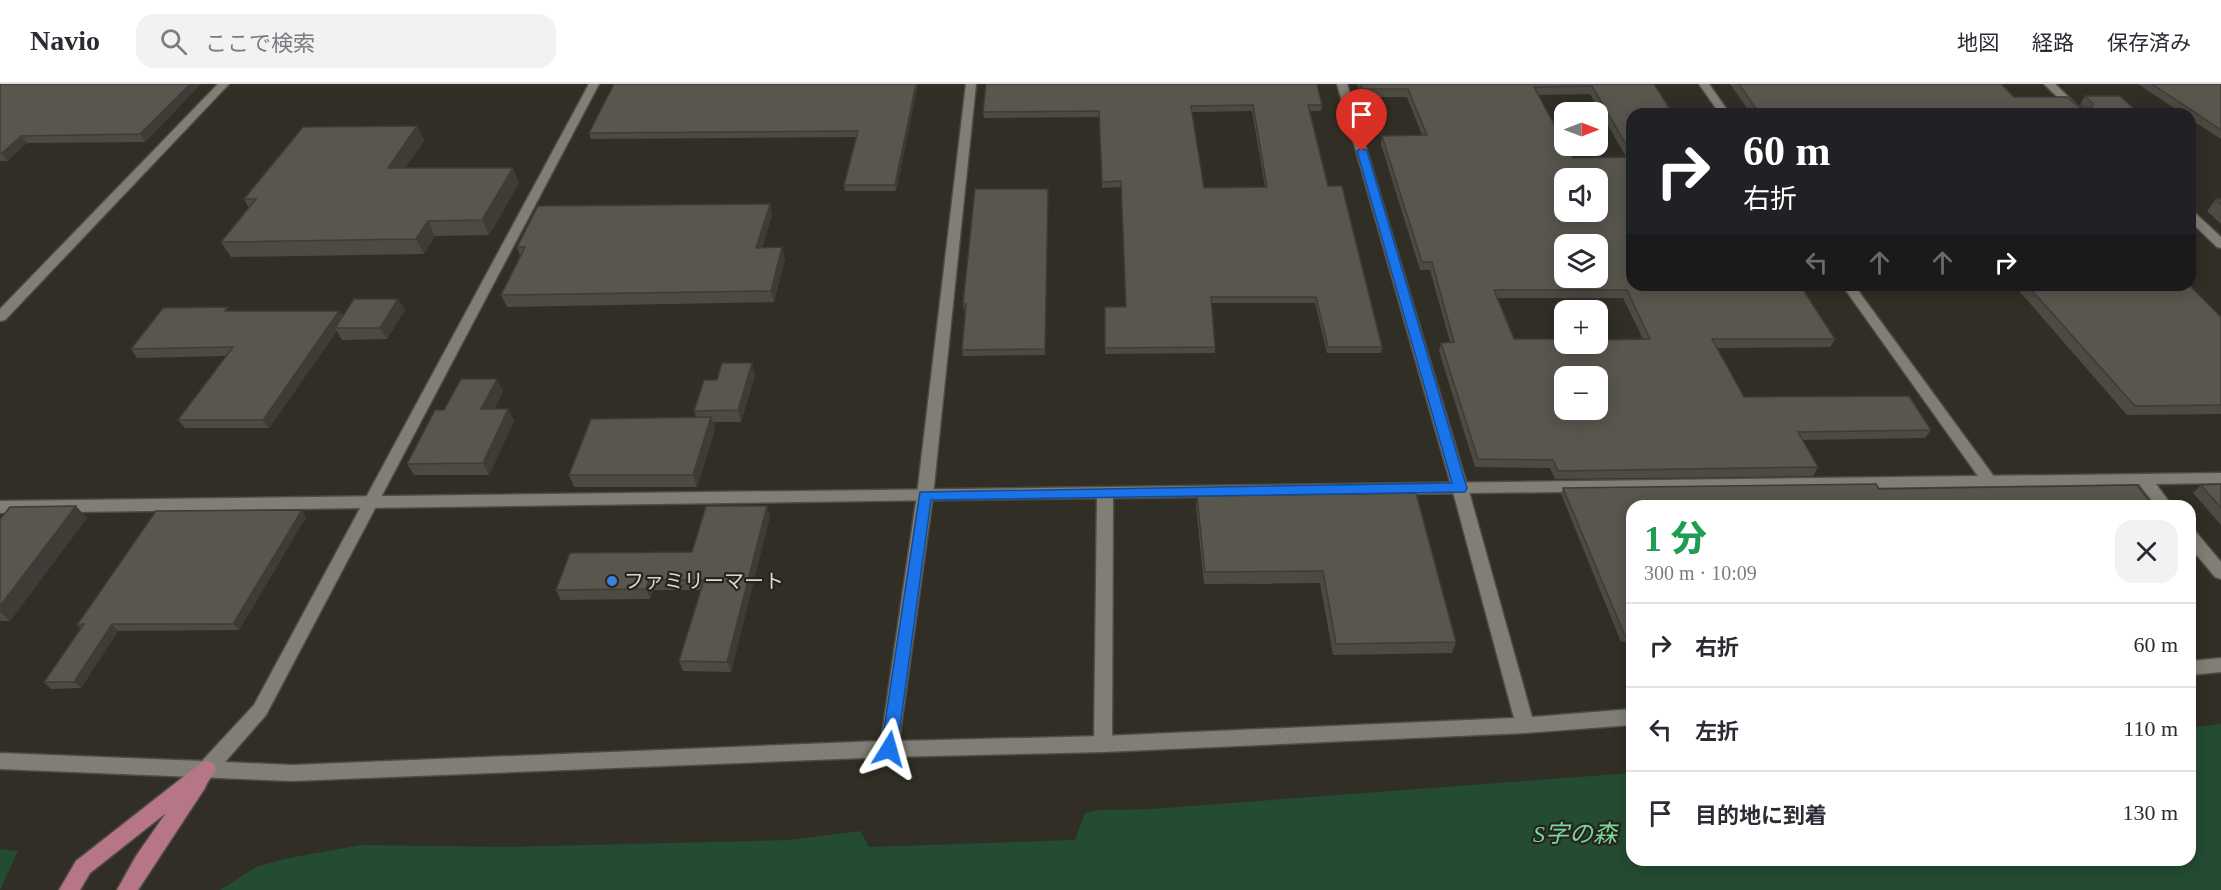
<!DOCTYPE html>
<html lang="ja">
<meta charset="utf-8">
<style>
:root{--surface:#fff;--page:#f2f2f3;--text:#2b2b33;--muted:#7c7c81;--line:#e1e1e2}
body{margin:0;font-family:"Times New Roman","Noto Sans JP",serif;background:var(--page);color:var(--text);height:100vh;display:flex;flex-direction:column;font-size:22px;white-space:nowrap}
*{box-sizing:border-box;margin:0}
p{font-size:20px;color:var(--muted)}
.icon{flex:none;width:33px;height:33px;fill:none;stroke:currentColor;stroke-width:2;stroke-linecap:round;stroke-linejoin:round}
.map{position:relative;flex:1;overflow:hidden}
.details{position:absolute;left:1626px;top:416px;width:570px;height:366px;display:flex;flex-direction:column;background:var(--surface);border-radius:18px;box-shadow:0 3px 15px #0003}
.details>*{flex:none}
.hud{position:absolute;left:1626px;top:24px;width:570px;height:183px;border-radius:18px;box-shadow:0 3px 15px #0003;background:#202124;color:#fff;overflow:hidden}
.needle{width:39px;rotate:90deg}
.fabs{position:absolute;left:1554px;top:18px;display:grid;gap:12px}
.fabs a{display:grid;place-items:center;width:54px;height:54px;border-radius:12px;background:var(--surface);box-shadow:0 3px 15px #0003;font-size:30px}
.pin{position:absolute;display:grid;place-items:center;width:51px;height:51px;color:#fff;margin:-62px -26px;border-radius:50% 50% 50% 0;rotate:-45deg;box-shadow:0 0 6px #0007}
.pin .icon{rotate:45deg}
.me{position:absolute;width:66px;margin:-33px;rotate:8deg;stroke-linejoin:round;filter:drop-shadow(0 0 4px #0008)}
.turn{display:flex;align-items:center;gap:21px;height:126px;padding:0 18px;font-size:27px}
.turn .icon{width:78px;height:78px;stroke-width:2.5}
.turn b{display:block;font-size:42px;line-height:51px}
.lanes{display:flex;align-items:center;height:57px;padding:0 18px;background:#0003;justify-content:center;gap:30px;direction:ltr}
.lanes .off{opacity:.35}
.round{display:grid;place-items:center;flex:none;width:63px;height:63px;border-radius:18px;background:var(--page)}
.summary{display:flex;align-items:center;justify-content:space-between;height:102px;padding:0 18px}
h1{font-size:36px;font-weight:800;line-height:45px;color:#1e9e55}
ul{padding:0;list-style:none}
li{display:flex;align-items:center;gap:18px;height:84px;padding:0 18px;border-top:2px solid var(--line)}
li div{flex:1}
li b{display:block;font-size:22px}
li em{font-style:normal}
header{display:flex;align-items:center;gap:36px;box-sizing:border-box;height:84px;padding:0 30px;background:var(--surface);border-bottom:2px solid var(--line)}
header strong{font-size:28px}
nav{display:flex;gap:33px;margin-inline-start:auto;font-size:21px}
.search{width:420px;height:54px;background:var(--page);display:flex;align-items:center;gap:15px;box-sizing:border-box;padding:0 21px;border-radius:18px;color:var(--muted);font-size:22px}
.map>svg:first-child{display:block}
.green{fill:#244c32}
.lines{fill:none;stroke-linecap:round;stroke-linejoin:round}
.street-casing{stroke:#4f4c46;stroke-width:3}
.secondary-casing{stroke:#4f4c46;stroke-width:3}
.primary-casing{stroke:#4f4c46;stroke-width:3}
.street{fill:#817f75;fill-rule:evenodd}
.secondary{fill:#817f75;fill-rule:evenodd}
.primary{fill:#b77687;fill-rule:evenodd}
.wall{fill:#4c4a42;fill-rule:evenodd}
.shaded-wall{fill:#3e3c36}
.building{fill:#58564d;stroke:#3e3c36;stroke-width:1.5;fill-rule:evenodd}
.route{fill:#1a73e8;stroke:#114b97;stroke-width:1.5}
.shop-dot{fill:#3f7fe0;stroke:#27241d;stroke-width:2}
.labels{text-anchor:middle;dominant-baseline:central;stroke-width:4.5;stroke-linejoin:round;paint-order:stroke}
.poi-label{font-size:20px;fill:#dad8d3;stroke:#27241d;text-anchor:start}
.near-park-label{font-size:24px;font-style:italic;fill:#78d899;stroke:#27241d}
</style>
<header>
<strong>Navio</strong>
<div class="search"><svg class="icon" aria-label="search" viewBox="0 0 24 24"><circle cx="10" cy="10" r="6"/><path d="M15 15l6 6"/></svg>ここで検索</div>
<nav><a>地図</a><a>経路</a><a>保存済み</a></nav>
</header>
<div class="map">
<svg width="2221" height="806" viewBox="0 0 2221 806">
<rect width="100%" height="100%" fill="#312e26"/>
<!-- green -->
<path class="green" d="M 2221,640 L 2221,806 L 220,806 L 256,783 L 284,775 L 361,761 L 505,763 L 790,756 L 860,747 L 869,763 L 1075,756 L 1085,729 L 1100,726 L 1151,725 L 1632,689 L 1632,776 L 2190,776 L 2190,644 Z
M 0,765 L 18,767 L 0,806 Z"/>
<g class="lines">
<!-- street casing -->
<g class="street-casing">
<path id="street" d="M 2221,389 L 2221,399 L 2156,400 L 2172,422 L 2156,422 L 2139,400 L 1113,414 L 1112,660 L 1109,666 L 1103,668 L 1097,666 L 1094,660 L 1097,414 L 0,429 L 0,417 Z
M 2190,446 L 2196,448 L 2221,478 L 2221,495 L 2215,493 L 2190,463 Z"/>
</g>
<!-- secondary casing -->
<g class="secondary-casing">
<path id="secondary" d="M 218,0 L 229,0 L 5,236 L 0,237 L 0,225 Z
M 589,0 L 599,0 L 266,631 L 225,678 L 292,681 L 881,657 L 917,411 L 966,0 L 976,0 L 933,411 L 899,657 L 1103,652 L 1514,634 L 1452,404 L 1337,0 L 1347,0 L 1468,404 L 1532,633 L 1632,625 L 1632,641 L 1525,649 L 1103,668 L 889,673 L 292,697 L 0,685 L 0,669 L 202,677 L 254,621 Z
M 1699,0 L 1709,0 L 1730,30 L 1720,30 Z
M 2044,0 L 2055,0 L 2086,30 L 2075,30 Z
M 2190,127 L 2194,128 L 2221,153 L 2221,164 L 2217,163 L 2190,137 Z
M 1842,201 L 1854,201 L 1995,394 L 1997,398 L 1995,402 L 1985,402 Z
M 2221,574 L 2221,588 L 2190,591 L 2190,577 Z"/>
</g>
<!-- primary casing -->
<g class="primary-casing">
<path id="primary" d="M 207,677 L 213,679 L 216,685 C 212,693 208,696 205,704 L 138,806 L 117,806 L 136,772 L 166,729 L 90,789 L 80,806 L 59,806 L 76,777 L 201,679 Z"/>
</g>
<!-- street -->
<use href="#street" class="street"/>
<!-- secondary -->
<use href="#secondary" class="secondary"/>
<!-- primary -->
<use href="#primary" class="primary"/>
</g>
<!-- wall -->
<path class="wall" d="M 0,0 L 201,0 L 145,58 L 27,59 L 7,77 L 0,77 Z
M 918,0 L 896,107 L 845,107 L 844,101 L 856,53 L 591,55 L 589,49 Z
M 986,0 L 1322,21 L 1321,27 L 1310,27 L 1328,102 L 1382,263 L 1381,269 L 1327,269 L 1315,219 L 1211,219 L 1215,263 L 1215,269 L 1105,270 L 1105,223 L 1126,223 L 1121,103 L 1102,104 L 1099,33 L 984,34 L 983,28 ZM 1252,27 L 1265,103 L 1204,104 L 1192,28 Z
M 1357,0 L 1654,0 L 1632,30 L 1632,201 L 1835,255 L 1830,263 L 1717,264 L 1744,313 L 1931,346 L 1925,354 L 1803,356 L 1818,383 L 1813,392 L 1555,395 L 1550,384 L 1475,383 L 1439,267 L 1441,259 L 1450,258 L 1430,186 L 1420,186 L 1381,60 L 1382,52 L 1422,51 L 1407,13 L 1361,13 ZM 1590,10 L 1626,73 L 1573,74 L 1538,11 ZM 1498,214 L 1623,214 L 1643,255 L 1558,257 L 1514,255 Z
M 1730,0 L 2001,0 L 2014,13 L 2083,23 L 2080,21 L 2085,12 L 2140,30 L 1751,30 Z
M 2138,0 L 2221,0 L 2221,55 L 2190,35 L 2190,30 L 2183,30 Z
M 417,42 L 424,57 L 405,84 L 513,84 L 519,99 L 489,151 L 435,152 L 424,170 L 231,173 L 221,158 L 249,124 L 244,115 Z
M 1048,111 L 1045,271 L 963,272 L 962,266 L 966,226 L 964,226 L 963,220 Z
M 2216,115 L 2221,115 L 2221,140 L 2207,127 Z
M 772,131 L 762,164 L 785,175 L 774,218 L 507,223 L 501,211 L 520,172 L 517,163 Z
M 2014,201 L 2189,201 L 2221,233 L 2221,330 L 2127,331 Z
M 398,215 L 405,226 L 387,255 L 342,256 L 337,247 L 269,344 L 185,344 L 178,336 L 226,272 L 137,274 L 131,265 L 230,227 L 339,227 L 343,232 Z
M 755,291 L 741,338 L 713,338 L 715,345 L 697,403 L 574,403 L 569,391 L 696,333 L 694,327 L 717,296 Z
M 503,307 L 494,325 L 508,325 L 514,337 L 489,391 L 414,391 L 407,380 L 444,326 Z
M 2221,400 L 2221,441 L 2193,409 L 2201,401 Z
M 1563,404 L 1879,405 L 1632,422 L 1632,558 L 1621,558 L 1561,410 Z
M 1197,412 L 1456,558 L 1452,569 L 1333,571 L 1320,499 L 1204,500 L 1196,423 Z
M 767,422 L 770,432 L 731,588 L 683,587 L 679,577 L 701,506 L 653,506 L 650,515 L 561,516 L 556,506 L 692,468 Z
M 306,433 L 239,546 L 118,547 L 81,604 L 51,605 L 44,598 L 81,544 L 77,541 Z
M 87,434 L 10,537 L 0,537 L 0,435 Z"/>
<!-- shaded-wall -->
<path class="shaded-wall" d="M 190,0 L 201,0 L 145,58 L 140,50 Z
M 916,0 L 918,0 L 896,107 L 895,101 Z
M 417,42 L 424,57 L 395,99 L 388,84 Z
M 21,52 L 27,59 L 7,77 L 2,69 Z
M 513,84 L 519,99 L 489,151 L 482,136 Z
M 770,120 L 772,131 L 759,175 L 756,164 Z
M 428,137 L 435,152 L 424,170 L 416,155 Z
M 782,163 L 785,175 L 774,218 L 771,207 Z
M 398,215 L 405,226 L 387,255 L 380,244 Z
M 339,227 L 344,235 L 335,244 L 337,247 L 269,344 L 263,336 Z
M 752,279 L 755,291 L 741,338 L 738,326 Z
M 497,295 L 503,307 L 488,337 L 481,325 Z
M 508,325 L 514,337 L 489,391 L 483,379 Z
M 711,333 L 715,345 L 697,403 L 693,391 Z
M 76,422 L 87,434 L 10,537 L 0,528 L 0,522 Z
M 767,422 L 770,432 L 731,588 L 727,578 Z
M 302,426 L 306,433 L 239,546 L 233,540 Z
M 649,496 L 653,506 L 650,515 L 646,505 Z
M 112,540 L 118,547 L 81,604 L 74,598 Z"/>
<!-- building -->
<path class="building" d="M 0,0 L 190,0 L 140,50 L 21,52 L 2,69 L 0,69 Z
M 614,0 L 916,0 L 895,101 L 844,101 L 858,47 L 589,49 Z
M 986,0 L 1317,0 L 1322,21 L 1308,21 L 1328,102 L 1342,102 L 1382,263 L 1328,263 L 1316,213 L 1211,213 L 1215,263 L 1105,264 L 1105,223 L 1126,223 L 1121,97 L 1102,98 L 1099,27 L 983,28 ZM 1253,21 L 1267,103 L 1204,104 L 1191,22 Z
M 1361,0 L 1654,0 L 1673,30 L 1632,30 L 1632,71 L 1592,2 L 1534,3 L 1564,59 L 1564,62 L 1566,62 L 1573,74 L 1632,73 L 1632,201 L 1800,201 L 1835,255 L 1712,255 L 1744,313 L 1909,312 L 1931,346 L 1798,348 L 1818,383 L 1558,387 L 1553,376 L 1478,375 L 1441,259 L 1454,258 L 1432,178 L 1422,178 L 1382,52 L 1427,51 L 1408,5 L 1362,5 ZM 1564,94 L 1598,94 L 1598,128 L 1564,128 ZM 1564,160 L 1598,160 L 1598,194 L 1564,194 ZM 1494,206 L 1627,206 L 1650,255 L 1598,256 L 1598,260 L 1564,260 L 1564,257 L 1558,257 L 1557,255 L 1514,255 ZM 1564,292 L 1598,292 L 1598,326 L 1564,326 Z
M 1739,0 L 2001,0 L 2014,13 L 2067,13 L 2079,23 L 2091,24 L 2093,20 L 2085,12 L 2120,12 L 2140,30 L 1877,30 L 1874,27 L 1759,29 Z
M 2152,0 L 2221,0 L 2221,46 Z
M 417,42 L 388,84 L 513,84 L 482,136 L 428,137 L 416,155 L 221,158 L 256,115 L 244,115 L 303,43 Z
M 975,105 L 1048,105 L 1045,265 L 962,266 L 966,220 L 963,220 Z
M 2216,115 L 2221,115 L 2221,120 Z
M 770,120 L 756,164 L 782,163 L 771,207 L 501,211 L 525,163 L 517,163 L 538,122 Z
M 2027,201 L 2189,201 L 2221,233 L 2221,321 L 2135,322 Z
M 354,215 L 398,215 L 380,244 L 335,244 Z
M 228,223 L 225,227 L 339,227 L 263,336 L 178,336 L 233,263 L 131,265 L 163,224 Z
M 722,279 L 752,279 L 738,326 L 694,327 L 704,296 L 717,296 Z
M 461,295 L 497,295 L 481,325 L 508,325 L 483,379 L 407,380 L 435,326 L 444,326 Z
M 711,333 L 693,391 L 569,391 L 591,335 Z
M 1876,400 L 1879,405 L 2137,401 L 2153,422 L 1632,422 L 1632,552 L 1625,552 L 1563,404 Z
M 2221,400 L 2221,424 L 2201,401 Z
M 1416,409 L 1456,558 L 1336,560 L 1323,487 L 1205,488 L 1197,412 Z
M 76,422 L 0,522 L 0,435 L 10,423 Z
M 706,422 L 767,422 L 727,578 L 679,577 L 704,496 L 649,496 L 646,505 L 556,506 L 570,469 L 692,468 Z
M 302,426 L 233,540 L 112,540 L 74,598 L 44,598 L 84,540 L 77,541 L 156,427 Z"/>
<!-- route -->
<path class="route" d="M 1362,64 L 1367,67 L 1467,404 L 1465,408 L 931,416 L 897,665 L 895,670 L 889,672 L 883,670 L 881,665 L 920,408 L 1452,399 L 1357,67 Z"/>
<!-- markers -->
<circle class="shop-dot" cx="612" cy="497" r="6"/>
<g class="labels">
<!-- poi labels -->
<g class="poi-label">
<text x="624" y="497">ファミリーマート</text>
</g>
<!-- near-park labels -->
<g class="near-park-label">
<text x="1575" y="750">S字の森</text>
</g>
</g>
</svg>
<div class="fabs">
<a><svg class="needle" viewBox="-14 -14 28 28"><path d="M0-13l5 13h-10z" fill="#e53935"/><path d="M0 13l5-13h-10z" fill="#7c7c81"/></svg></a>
<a><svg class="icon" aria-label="sound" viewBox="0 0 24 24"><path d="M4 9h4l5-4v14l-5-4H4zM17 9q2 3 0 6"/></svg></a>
<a><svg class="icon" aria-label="layers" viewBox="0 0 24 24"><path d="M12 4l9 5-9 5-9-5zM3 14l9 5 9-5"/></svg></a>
<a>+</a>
<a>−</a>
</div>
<div class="pin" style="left:1362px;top:67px;background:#d93025"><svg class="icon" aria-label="arrive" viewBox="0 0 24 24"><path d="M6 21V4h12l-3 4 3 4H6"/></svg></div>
<svg class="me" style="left:889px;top:665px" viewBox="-20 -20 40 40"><path d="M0-17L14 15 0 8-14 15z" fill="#1a73e8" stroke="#fff" stroke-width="4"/></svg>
<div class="hud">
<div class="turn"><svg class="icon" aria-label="right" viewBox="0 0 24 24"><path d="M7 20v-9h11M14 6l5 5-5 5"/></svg><div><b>60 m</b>右折</div></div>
<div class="lanes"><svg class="icon off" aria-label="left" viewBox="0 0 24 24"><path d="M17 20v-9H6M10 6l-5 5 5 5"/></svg><svg class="icon off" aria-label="ahead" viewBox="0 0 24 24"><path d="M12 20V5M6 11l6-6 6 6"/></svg><svg class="icon off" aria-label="ahead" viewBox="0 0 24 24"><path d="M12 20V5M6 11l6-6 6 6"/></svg><svg class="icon" aria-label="right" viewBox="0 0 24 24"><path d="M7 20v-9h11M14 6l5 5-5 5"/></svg></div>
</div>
<section class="details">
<div class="summary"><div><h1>1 分</h1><p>300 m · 10:09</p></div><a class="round"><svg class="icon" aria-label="close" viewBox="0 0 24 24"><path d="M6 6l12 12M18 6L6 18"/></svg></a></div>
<ul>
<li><svg class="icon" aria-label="right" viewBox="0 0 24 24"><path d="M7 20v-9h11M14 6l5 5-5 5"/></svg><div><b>右折</b></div><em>60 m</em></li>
<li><svg class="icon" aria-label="left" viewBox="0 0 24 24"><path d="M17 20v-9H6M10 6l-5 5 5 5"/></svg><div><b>左折</b></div><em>110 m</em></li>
<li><svg class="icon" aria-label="arrive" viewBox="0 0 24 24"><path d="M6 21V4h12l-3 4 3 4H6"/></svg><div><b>目的地に到着</b></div><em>130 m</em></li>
</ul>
</section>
</div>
